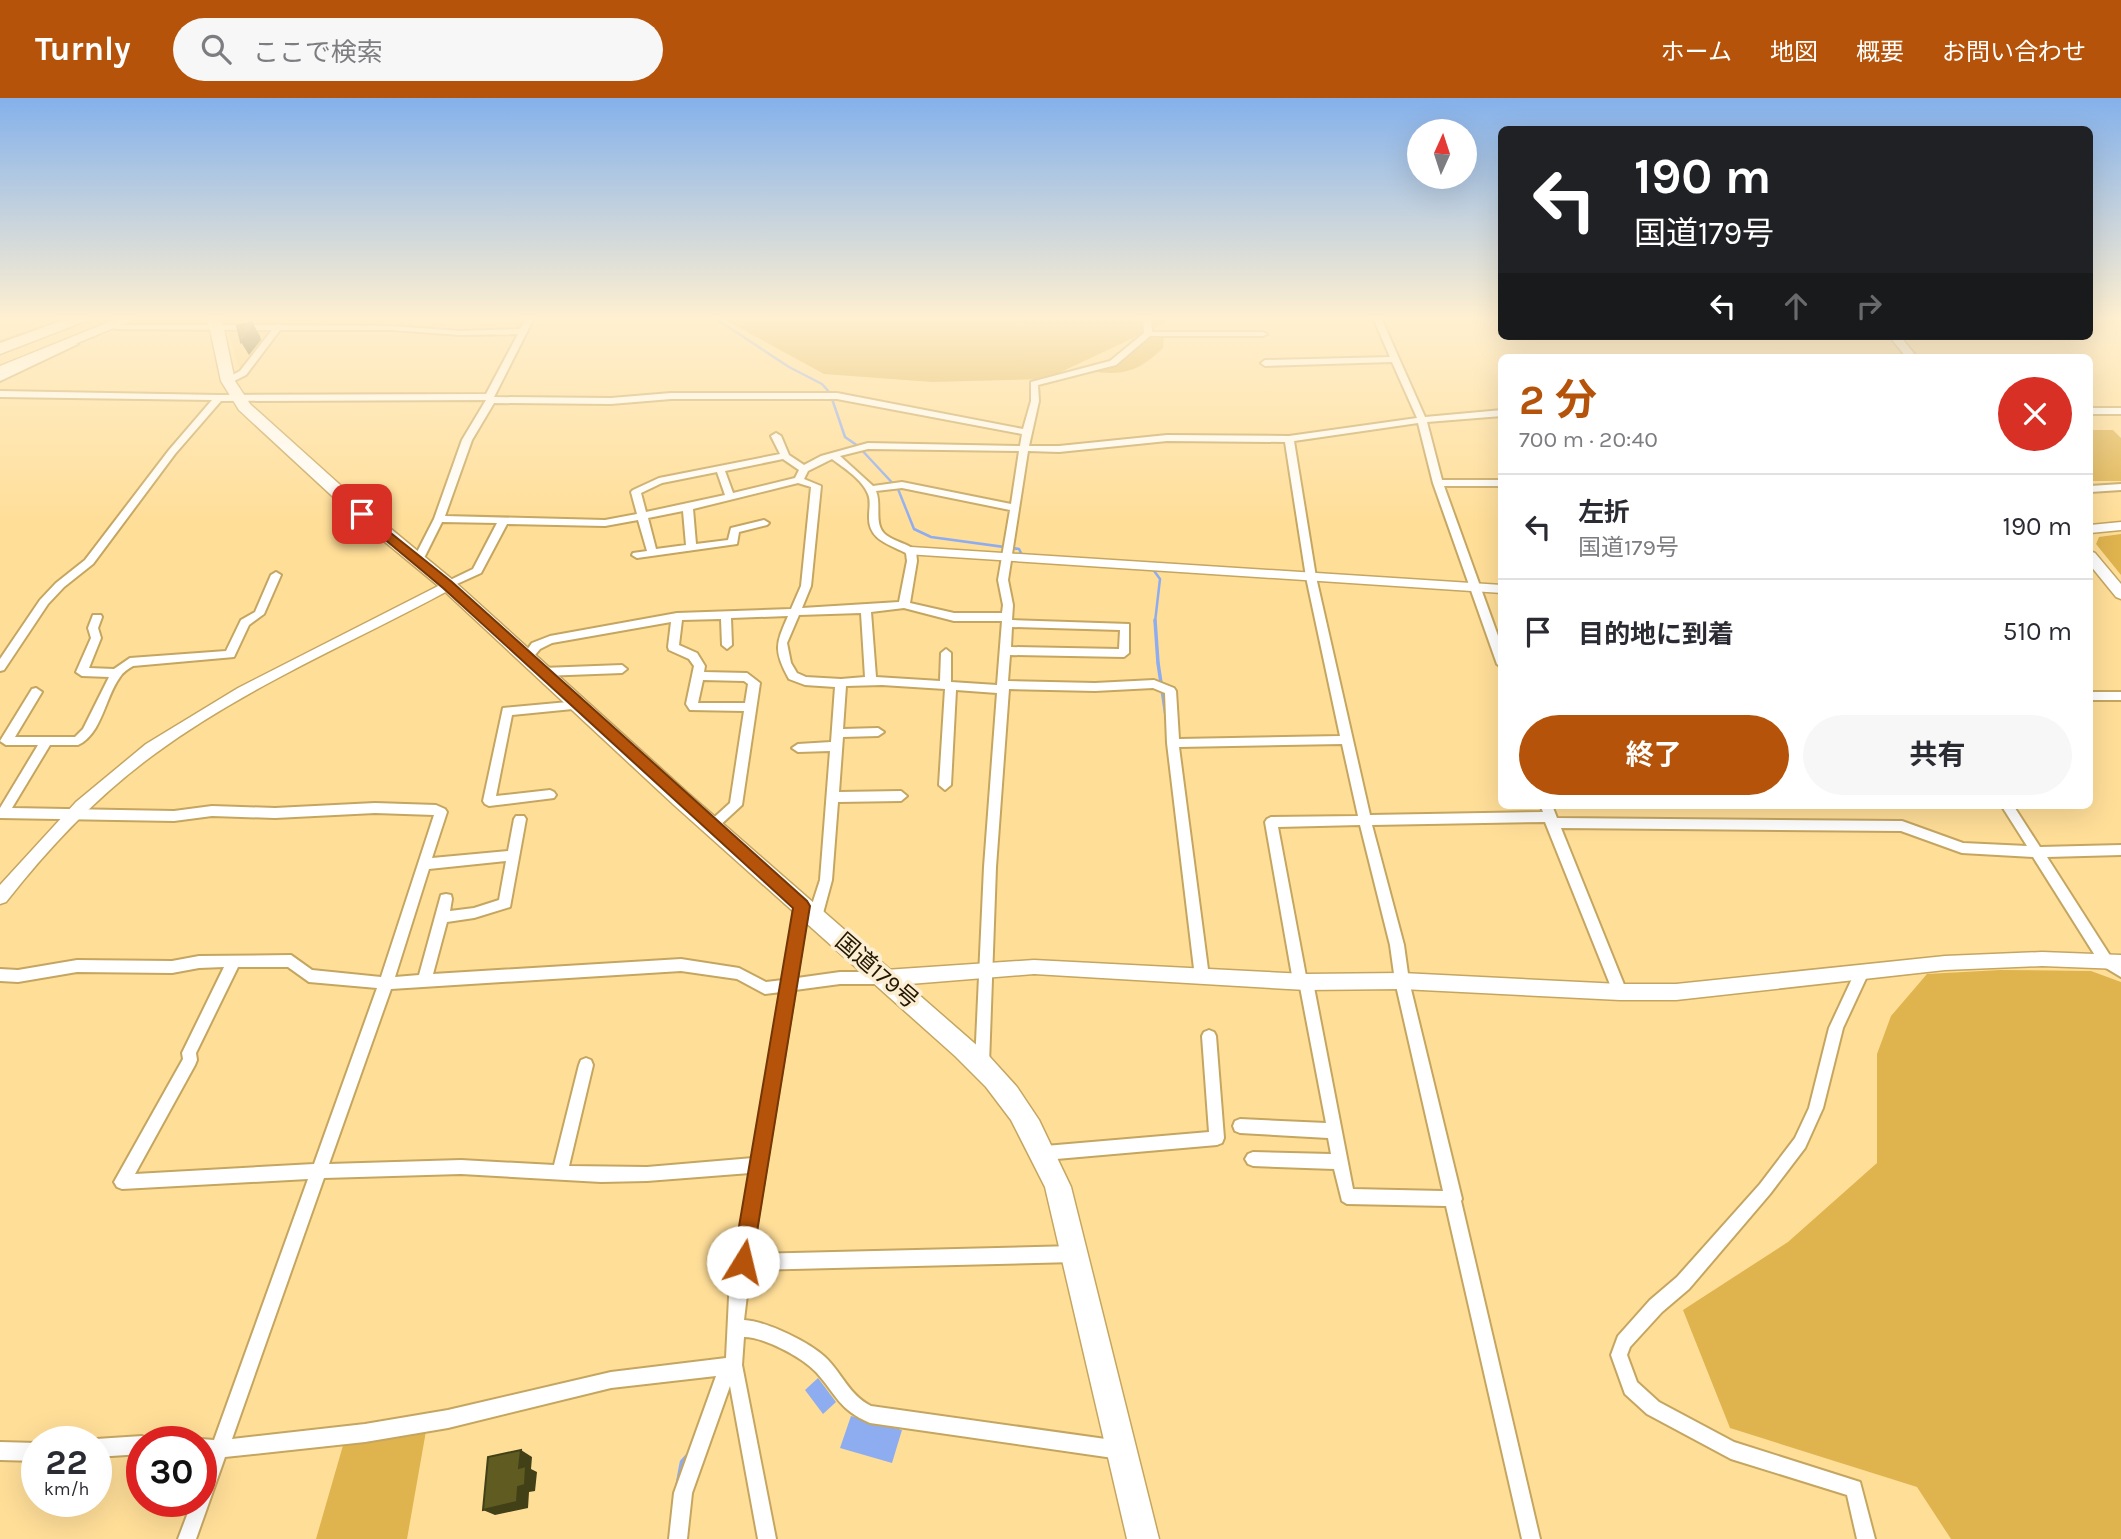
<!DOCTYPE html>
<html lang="ja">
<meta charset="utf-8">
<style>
:root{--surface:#fff;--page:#f7f7f7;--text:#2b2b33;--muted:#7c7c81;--line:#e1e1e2;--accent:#b45309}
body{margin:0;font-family:Karla,"Noto Sans JP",sans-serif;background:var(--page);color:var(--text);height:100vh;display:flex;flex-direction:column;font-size:26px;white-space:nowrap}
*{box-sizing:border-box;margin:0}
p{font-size:23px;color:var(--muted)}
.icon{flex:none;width:38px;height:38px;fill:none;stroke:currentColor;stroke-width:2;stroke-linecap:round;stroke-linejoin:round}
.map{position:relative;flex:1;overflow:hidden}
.panel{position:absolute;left:1498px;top:256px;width:595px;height:455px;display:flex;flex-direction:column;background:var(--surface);border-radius:10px;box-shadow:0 7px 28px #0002}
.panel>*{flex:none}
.guide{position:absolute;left:1498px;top:28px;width:595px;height:214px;border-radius:10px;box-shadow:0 7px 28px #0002;background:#202124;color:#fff;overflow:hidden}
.needle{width:46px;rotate:3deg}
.tools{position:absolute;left:1407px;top:21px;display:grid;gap:14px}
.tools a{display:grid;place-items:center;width:70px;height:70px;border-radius:50%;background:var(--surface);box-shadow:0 7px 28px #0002;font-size:35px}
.speed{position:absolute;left:21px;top:1328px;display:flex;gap:14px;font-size:35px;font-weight:700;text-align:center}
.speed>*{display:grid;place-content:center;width:91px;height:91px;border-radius:50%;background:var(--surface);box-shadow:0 7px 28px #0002;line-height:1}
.speed small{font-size:18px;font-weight:400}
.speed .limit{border:10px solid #d22;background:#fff;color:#111}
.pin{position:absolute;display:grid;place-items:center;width:60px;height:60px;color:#fff;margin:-30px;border-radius:14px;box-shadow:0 4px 10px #0006}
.me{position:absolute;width:77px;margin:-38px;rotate:9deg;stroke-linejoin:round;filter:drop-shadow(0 0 5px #0008)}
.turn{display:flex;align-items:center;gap:24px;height:147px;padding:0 21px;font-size:32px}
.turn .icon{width:91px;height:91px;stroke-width:2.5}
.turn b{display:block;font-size:49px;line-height:60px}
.lanes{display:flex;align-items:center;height:66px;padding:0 21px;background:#0003;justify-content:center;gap:35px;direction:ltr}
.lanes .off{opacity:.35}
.round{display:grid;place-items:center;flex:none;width:74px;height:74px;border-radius:37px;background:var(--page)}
.headline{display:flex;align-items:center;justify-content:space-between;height:119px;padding:0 21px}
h1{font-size:42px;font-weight:700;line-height:52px;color:var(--accent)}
.primary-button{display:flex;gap:14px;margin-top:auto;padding:14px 21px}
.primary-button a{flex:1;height:80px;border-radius:42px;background:var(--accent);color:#fff;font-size:28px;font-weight:700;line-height:80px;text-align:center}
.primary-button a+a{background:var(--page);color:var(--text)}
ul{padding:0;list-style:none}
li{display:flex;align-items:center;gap:21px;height:105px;padding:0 21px;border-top:2px solid var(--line)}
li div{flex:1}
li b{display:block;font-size:26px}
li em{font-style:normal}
header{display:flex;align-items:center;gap:42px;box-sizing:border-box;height:98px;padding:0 35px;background:var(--accent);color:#fff}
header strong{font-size:33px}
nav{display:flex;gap:38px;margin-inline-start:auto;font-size:24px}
.search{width:490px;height:63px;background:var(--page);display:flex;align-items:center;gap:18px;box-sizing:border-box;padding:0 24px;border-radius:38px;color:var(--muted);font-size:26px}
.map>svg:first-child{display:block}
.built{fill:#f8d385}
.green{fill:#dfb34e}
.water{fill:#8eacf0}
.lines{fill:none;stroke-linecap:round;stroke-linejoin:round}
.stream-far2{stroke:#8eacf0;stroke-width:2.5}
.stream-far1{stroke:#8eacf0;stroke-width:3.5}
.stream{stroke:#8eacf0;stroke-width:4.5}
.minor-casing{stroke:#c5a661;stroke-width:4}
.tertiary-casing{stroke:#c5a661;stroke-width:3}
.secondary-casing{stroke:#c5a661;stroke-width:3}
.trunk-casing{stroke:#c5a661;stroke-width:3}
.minor{fill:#fff;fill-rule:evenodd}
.tertiary{fill:#fff;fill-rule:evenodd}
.secondary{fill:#fff;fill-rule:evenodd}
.trunk{fill:#fff;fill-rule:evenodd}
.shaded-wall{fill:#424017}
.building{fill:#5f5b21;stroke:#424017;stroke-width:2}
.route{fill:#b45309;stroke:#753606;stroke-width:2}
.labels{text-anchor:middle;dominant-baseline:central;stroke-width:7;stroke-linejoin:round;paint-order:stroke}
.street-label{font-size:23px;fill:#231700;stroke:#fbeed3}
</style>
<header>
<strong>Turnly</strong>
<div class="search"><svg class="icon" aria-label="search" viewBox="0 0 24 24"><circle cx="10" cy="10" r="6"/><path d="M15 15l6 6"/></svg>ここで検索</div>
<nav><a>ホーム</a><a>地図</a><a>概要</a><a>お問い合わせ</a></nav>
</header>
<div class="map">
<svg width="2121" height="1441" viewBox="0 0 2121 1441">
<rect width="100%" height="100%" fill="#ffde98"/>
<!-- built -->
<path class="built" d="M 231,231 L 272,232 L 240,273 L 228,232 Z"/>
<!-- green -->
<path class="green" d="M 725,222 L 1165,222 L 1163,226 L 1046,281 L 932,284 L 824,276 Z
M 1150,238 L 1164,238 L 1163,250 C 1138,274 1123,278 1090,273 L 1124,262 Z
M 2090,332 L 2113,332 L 2121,340 L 2121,383 L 2090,383 Z
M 2121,436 L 2121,477 L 2096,446 L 2099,439 Z
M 2000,872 L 2091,873 L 2121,884 L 2121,1441 L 1951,1441 L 1917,1389 L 1730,1330 L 1683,1212 L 1788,1144 L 1877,1065 L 1877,956 L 1891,918 L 1927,876 Z
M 426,1333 L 407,1441 L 316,1441 L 344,1344 Z"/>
<!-- water -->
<path class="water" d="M 818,1280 L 836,1304 L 823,1316 L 805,1292 Z
M 851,1318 L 902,1332 L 892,1365 L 840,1350 Z"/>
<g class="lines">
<!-- stream-far2 -->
<path class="stream-far2" d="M 718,222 L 789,269 L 822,286 L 830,295 L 845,339 L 858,348 L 898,391 L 914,431 L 931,439 L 1019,451 L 1023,459
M 1152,470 L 1160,481 L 1155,524"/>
<!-- stream-far1 -->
<path class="stream-far1" d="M 1155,522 L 1158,565 L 1167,625"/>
<!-- stream -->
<path class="stream" d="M 677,1390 L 682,1364 L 690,1355"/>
<!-- minor casing -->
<g class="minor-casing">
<path id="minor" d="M 64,222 L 75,222 L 0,250 L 0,245 Z
M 525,222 L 533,222 L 494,299 L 611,300 L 671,295 L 837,295 L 1023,331 L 1031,303 L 1031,284 L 1110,263 L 1144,235 L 1143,222 L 1151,222 L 1152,234 L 1263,234 L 1267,236 L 1263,238 L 1150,238 L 1116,267 L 1038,287 L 1039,303 L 1029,348 L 1059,348 L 1167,337 L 1289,338 L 1417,320 L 1392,264 L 1265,268 L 1261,265 L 1265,262 L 1390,259 L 1374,222 L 1382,222 L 1425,319 L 1502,312 L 1502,318 L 1427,324 L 1442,382 L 1502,382 L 1502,388 L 1444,388 L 1502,549 L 1502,570 L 1497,566 L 1433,385 L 1418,325 L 1294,343 L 1316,479 L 1370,717 L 1543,714 L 1540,707 L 1552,707 L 1557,720 L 1902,723 L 1963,745 L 2027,748 L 2001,707 L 2013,707 L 2040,749 L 2121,747 L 2121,757 L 2047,759 L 2111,859 L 2121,866 L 2121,879 L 2101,867 L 2033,759 L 1962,755 L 1901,733 L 1561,730 L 1627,894 L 1625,898 L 1620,900 L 1615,898 L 1613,894 L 1545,724 L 1372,727 L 1404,847 L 1409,883 L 1462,1101 L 1461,1103 L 1540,1441 L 1522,1441 L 1446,1108 L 1347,1106 L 1342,1103 L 1334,1071 L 1253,1068 L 1248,1066 L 1245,1061 L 1248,1056 L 1253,1054 L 1331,1056 L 1328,1040 L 1240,1035 L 1235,1033 L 1233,1028 L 1235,1023 L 1240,1021 L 1326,1025 L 1300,889 L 1295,887 L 1293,883 L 1265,724 L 1267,721 L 1271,719 L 1358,718 L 1342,646 L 1179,649 L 1209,879 L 1207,883 L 1202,885 L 1197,883 L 1195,879 L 1167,645 L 1165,595 L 1153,590 L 1095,593 L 1009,591 L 996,769 L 989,966 L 987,971 L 982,973 L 977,971 L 975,966 L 984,769 L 997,595 L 956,592 L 951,687 L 945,692 L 939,687 L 945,591 L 882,587 L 846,588 L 843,631 L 878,630 L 884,634 L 878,638 L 843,639 L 839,694 L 901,693 L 907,698 L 901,703 L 838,704 L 832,782 L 822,819 L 820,823 L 815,824 L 810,823 L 808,819 L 820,782 L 830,653 L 798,654 L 792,650 L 798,646 L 831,644 L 835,589 L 805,587 L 789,581 C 773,552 776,546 788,518 L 731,520 L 732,547 L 727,551 L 722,547 L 721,521 L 682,522 L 679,547 L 697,555 L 705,568 L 704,574 L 747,575 L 760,585 L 742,707 L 716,731 L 708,731 L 706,728 L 708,725 L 730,705 L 744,613 L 690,612 L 686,606 L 694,568 L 689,561 L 669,552 L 668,549 L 671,524 L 552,545 L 540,551 L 530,563 L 526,564 L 521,560 L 532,545 L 550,538 L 677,515 L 791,511 L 801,488 L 811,389 L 798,385 L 693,411 L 696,446 L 728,442 L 731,430 L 764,422 L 769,425 L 767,427 L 739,434 L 737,446 L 637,460 L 632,457 L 633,455 L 647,453 L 638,422 L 605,428 L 507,426 L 481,475 L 448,490 L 443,487 L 444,485 L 473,471 L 497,425 L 442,424 L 422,464 L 414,464 L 413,462 L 434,421 L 462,342 L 486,302 L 221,303 L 175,356 L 93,466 L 64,489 L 48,506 L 4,572 L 0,573 L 0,561 L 40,502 L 56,485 L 85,462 L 169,352 L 212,302 L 0,299 L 0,293 L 219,297 L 486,296 L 518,236 L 460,237 L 392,232 L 280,232 L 246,277 L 228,286 L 225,285 L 225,281 L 240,273 L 272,232 L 115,231 L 111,229 L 115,227 L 275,227 L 279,226 L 282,227 L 392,228 L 460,233 L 520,231 ZM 671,301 L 837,301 L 1022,336 L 1020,348 L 868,345 L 821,358 L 804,367 L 789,357 L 781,338 L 776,335 L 771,338 L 780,356 L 659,380 L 633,392 L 631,394 L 637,416 L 605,422 L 445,418 L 472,342 L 494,305 L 611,306 ZM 1167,343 L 1285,344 L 1306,479 L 1340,638 L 1179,641 L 1176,593 L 1174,590 L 1154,582 L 1095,585 L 1008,583 L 1010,557 L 1124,559 L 1129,555 L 1129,526 L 1012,522 L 1013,507 L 1008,482 L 1028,353 L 1059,354 ZM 868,351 L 1019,353 L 1011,406 L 902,384 L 873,388 L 840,358 ZM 783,361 L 799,372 L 795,380 L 733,395 L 725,373 ZM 832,361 C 844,370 862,381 868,396 C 871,403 869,411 869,418 C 868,442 889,446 906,455 L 907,463 L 899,504 L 802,510 L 811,488 L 821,388 L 804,381 L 808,373 ZM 717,374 L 725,397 L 646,414 L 641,395 L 662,385 ZM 902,390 L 1010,412 L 998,482 L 1003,507 L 1002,515 L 954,515 L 910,505 L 917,463 L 916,453 C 907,445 895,444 886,437 C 873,427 882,407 876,393 ZM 683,413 L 686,447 L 656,451 L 648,420 ZM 904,510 L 954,523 L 1002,523 L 997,587 L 951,584 L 951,555 L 946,551 L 941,555 L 940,583 L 876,579 L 871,514 ZM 861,515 L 865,579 L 841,581 L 806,579 L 797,575 L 791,565 L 787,545 L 799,517 ZM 1012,529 L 1120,532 L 1119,551 L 1011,549 ZM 703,582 L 744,583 L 748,586 L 745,605 L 698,605 ZM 1360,727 L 1390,847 L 1395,883 L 1443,1093 L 1353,1091 L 1313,884 L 1311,880 L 1306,878 L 1278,729 Z
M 71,244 L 78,246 L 0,283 L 0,277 Z
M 2090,310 L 2121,310 L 2121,316 L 2090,316 Z
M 2121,386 L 2121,392 L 2090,394 L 2090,388 Z
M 276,474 L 281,477 L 264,516 L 249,527 L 234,559 L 133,568 C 128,571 123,574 120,579 C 105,599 102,636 78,647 L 50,647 L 12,710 L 174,713 L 212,708 L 275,710 L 375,705 L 436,707 L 445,711 L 447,714 L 432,760 L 508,753 L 514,721 L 516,718 L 524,718 L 526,721 L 510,809 L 474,820 L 447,824 L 433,876 L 681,861 L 739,870 L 766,884 L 783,882 L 796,808 L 797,804 L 802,803 L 807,804 L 808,808 L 797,880 L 840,874 L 885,874 L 890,876 L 892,880 L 890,884 L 885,886 L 840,886 L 795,892 L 752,1156 L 1075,1148 L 1081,1150 L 1083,1156 L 1081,1162 L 1075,1164 L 750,1172 L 744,1222 C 766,1223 809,1244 825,1259 C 842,1275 849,1297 871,1308 L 1120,1343 L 1126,1346 L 1129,1352 L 1126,1358 L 1120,1361 L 870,1325 C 838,1311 837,1297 816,1274 C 802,1259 764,1239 744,1239 L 742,1267 L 776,1441 L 758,1441 L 730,1288 L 692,1395 L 687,1441 L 669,1441 L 674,1395 L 716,1278 L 611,1290 L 448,1330 L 365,1344 L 225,1359 L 196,1441 L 178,1441 L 192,1404 L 201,1404 L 201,1377 L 208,1359 L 201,1359 L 201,1344 L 195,1344 L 201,1341 L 214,1342 L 308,1081 L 122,1091 L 117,1089 L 114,1084 L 183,961 L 182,955 L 224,869 L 199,870 L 172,875 L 77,874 L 18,884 L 0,883 L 0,871 L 18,872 L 77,862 L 172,863 L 199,858 L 291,857 L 312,872 L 381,879 L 434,717 L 375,715 L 275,720 L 212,718 L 174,723 L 0,720 L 0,710 L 38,647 L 6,647 L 0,643 L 32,591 L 36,590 L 42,594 L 15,639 L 75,639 L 83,631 L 109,579 L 82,578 L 76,574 L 91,540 L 88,530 L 93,517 L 101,517 L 102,519 L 98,530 L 101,540 L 89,570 L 114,571 L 130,560 L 226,553 L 241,522 L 255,514 L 271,477 ZM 506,763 L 499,802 L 474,810 L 450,813 L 452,801 L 451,797 L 446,796 L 441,797 L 419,877 L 395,879 L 429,771 ZM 238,869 L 288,869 L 309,884 L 377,890 L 314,1066 L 135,1076 L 195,967 L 197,962 L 196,955 ZM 681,873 L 737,881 L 765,896 L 781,894 L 753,1060 L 647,1069 L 569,1068 L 593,967 L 591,962 L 586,960 L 581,962 L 579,967 L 554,1067 L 461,1062 L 329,1066 L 391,891 ZM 750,1075 L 729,1199 L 726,1260 L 611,1274 L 448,1312 L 365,1326 L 232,1341 L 324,1080 L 461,1076 L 601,1084 L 647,1083 Z
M 622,567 L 627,571 L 622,575 L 542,578 L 536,574 L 542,570 Z
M 2090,594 L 2121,594 L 2121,602 L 2090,602 Z
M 579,603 L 583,604 L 585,607 L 583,610 L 512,617 L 496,698 L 550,692 L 554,694 L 556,697 L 554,700 L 489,708 L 485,706 L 483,703 L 503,610 Z
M 1862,868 L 1867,870 L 1869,874 L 1843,930 L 1823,1010 L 1805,1050 L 1770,1096 L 1689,1191 L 1662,1214 L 1630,1249 L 1627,1257 L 1637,1284 L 1659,1304 L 1734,1344 L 1860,1384 L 1875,1441 L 1857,1441 L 1847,1397 L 1731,1361 L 1647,1316 L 1625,1296 L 1611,1257 L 1618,1238 L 1650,1202 L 1677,1179 L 1760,1086 L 1795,1040 L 1809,1010 L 1829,930 L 1857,870 Z
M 1209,932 L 1214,934 L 1216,938 L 1224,1040 L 1222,1045 L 1217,1047 L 1045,1062 L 1040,1060 L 1037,1055 L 1040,1050 L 1045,1048 L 1209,1034 L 1202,938 L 1204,934 Z
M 142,1338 L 148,1341 L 150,1344 L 142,1344 L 142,1356 L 96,1359 L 96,1344 L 90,1344 L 96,1341 Z
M 0,1344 L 37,1345 L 37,1363 L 0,1362 Z"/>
</g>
<!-- tertiary casing -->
<g class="tertiary-casing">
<path id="tertiary" d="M 1889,238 L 1900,238 L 1917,259 L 1906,259 Z
M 911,449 L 1502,487 L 1502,495 L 906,456 L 905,453 Z
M 448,483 L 453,484 L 453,490 C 354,544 247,588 156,655 C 98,697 50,748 6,804 L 0,806 L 0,787 L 76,704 L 146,646 L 238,590 Z
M 2042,854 L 2121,857 L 2121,871 L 2042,868 L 1945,872 L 1676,902 L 1620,902 L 1402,891 L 1306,892 L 1034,876 L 885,888 L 879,885 L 876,880 L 879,875 L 885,872 L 1034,862 L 1306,876 L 1402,875 L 1620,886 L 1676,886 L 1945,858 Z"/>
</g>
<!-- secondary casing -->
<g class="secondary-casing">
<path id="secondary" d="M 2121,424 L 2121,432 L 2090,435 L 2090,427 Z
M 2090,453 L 2095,455 L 2121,486 L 2121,501 L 2116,499 L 2090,467 Z"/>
</g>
<!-- trunk casing -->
<g class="trunk-casing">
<path id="trunk" d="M 68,222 L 88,222 L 0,256 L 0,247 Z
M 114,222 L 133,222 L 0,277 L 0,268 Z
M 208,222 L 222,222 L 235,283 L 250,306 L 368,412 L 454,483 L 688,695 L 989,958 L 1017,989 L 1039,1022 L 1071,1089 L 1159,1441 L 1127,1441 L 1045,1089 L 1011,1022 L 986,989 L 955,958 L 674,707 L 442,491 L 356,420 L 239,312 L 221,283 Z"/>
</g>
<!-- minor -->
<use href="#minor" class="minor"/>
<!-- tertiary -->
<use href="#tertiary" class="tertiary"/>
<!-- secondary -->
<use href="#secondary" class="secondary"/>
<!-- trunk -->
<use href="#trunk" class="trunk"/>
</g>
<!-- shaded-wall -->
<path class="shaded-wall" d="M 252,224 L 260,238 L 261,242 L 249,257 L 241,244 Z
M 521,1352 L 532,1359 L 531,1371 L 537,1374 L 535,1393 L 529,1394 L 528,1410 L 495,1417 L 483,1412 L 519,1370 Z"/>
<!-- building -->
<path class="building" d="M 252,224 L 253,229 L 241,244 L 237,228 Z
M 521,1352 L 519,1370 L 526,1368 L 525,1387 L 518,1389 L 517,1404 L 483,1412 L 488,1359 Z"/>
<!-- sky -->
<linearGradient id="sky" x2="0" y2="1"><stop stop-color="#84b1eb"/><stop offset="0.52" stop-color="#fff0d1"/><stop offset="1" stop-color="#fff0d1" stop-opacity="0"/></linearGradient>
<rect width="2121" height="424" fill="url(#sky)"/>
<!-- route -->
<path class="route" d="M 362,412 L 452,484 L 807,803 L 810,808 L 751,1171 L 743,1174 L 736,1171 L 733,1164 L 793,810 L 443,490 L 358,419 L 358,414 Z"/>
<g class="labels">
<!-- street labels -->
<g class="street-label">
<text transform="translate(877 873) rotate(41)">国道179号</text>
</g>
</g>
</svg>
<div class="tools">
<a><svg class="needle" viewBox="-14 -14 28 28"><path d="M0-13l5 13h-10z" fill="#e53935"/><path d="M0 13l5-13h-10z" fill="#7c7c81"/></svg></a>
</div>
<div class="speed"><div>22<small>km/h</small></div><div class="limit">30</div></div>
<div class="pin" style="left:362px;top:416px;background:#d93025"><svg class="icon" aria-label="arrive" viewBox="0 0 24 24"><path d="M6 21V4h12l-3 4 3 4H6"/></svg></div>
<svg class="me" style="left:743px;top:1164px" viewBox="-20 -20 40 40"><circle r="19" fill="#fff"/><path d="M0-13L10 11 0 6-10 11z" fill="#b45309"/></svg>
<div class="guide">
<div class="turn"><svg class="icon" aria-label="left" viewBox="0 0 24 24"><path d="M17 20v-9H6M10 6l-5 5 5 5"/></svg><div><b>190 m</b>国道179号</div></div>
<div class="lanes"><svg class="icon" aria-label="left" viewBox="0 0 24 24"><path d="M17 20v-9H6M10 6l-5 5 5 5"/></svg><svg class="icon off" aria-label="ahead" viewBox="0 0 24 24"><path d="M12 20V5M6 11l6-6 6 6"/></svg><svg class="icon off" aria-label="right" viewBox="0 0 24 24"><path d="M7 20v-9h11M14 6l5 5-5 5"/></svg></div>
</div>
<section class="panel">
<div class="headline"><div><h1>2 分</h1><p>700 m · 20:40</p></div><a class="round" style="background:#d93025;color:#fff"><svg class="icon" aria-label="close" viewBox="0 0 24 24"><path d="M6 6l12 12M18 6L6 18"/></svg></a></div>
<ul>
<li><svg class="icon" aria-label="left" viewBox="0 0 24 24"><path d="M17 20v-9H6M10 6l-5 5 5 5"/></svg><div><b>左折</b><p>国道179号</p></div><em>190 m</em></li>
<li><svg class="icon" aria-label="arrive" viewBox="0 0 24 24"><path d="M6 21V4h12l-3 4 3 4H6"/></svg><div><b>目的地に到着</b></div><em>510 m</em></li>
</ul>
<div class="primary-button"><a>終了</a><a>共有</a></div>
</section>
</div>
